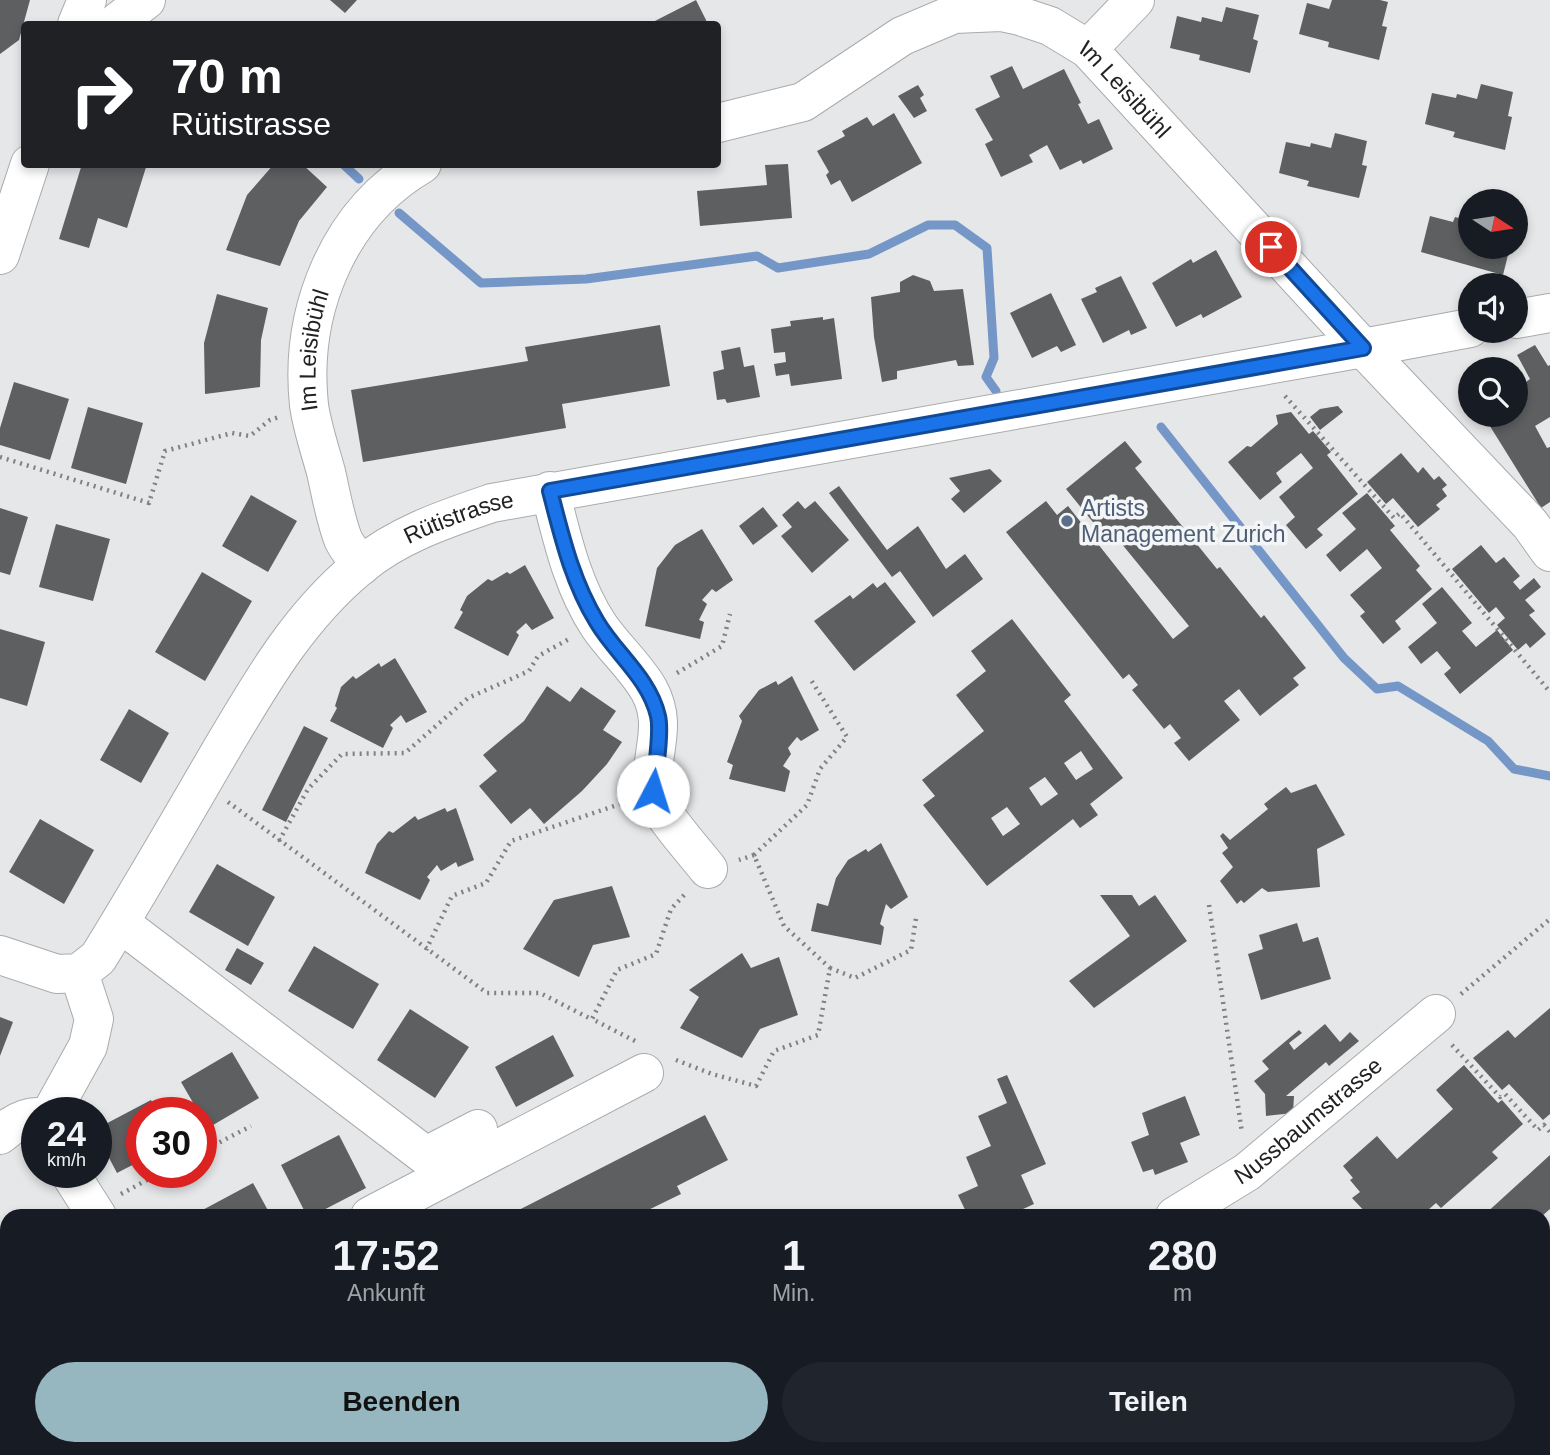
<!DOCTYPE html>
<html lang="de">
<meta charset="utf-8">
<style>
:root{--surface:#171b24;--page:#20242c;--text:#f1f3f6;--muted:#9ea1a6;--accent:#97b7c0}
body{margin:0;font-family:Helvetica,sans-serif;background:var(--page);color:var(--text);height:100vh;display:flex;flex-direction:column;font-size:26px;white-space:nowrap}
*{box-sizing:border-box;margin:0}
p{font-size:23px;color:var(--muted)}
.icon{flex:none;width:38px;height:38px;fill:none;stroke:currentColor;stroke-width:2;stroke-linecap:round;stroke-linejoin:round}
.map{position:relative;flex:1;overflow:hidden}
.panel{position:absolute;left:0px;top:1209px;width:1550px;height:247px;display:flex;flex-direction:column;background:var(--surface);border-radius:21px 21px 0 0;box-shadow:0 4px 10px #0003}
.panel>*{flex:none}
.hud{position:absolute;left:21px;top:21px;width:700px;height:147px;border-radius:7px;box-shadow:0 4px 10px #0003;background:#202124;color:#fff;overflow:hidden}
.needle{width:46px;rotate:102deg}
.controls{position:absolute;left:1458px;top:189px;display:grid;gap:14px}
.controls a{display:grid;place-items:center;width:70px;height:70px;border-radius:50%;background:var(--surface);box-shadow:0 4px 10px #0003;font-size:35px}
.speed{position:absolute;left:21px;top:1097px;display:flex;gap:14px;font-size:35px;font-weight:700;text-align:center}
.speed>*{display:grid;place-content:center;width:91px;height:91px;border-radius:50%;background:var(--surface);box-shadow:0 4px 10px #0003;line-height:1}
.speed small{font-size:18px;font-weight:400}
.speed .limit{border:10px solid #d22;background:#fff;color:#111}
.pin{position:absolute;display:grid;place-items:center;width:60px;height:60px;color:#fff;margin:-30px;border:4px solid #fff;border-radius:50%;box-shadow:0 2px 7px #0007}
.me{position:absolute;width:77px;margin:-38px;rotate:5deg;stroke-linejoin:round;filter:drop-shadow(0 0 5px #0008)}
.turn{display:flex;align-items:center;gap:24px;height:147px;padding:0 35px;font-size:32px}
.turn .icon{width:91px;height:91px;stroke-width:2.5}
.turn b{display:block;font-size:49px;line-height:60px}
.eta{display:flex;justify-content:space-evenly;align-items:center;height:119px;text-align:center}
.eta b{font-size:42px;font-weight:600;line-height:49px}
.cta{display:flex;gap:14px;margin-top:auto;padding:14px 35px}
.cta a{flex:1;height:80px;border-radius:42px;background:var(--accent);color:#111;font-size:28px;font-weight:600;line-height:80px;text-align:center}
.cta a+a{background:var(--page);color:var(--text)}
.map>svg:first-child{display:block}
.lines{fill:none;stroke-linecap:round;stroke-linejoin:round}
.stream{stroke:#7597c7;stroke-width:9}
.building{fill:#5e5f60;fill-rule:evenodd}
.minor-casing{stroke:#a9abac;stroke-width:40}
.major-casing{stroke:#a9abac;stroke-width:40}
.path{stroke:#808182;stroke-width:4.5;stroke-dasharray:2 5;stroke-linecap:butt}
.minor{stroke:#fff;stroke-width:38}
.major{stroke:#fff;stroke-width:38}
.route-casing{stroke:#114b97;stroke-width:18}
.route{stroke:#1a73e8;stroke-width:12}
.service-dot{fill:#5c6f8a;stroke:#f3f5f6;stroke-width:2.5}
.labels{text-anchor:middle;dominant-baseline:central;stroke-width:7;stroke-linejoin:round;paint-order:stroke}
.street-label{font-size:23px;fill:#212222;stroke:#f3f5f6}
.service-label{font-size:23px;fill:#4e5e75;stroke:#f3f5f6;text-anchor:start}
</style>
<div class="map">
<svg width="1550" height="1455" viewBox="0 0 1550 1455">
<rect width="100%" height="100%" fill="#e6e7e9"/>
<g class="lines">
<!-- stream -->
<path class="stream" d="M 343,164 L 359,179
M 399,213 L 481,283 L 586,279 L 757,256 L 778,268 L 869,254 L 928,225 L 955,225 L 987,248 L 994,358 L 986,377 L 996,391
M 1161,427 L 1344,658 L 1377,689 L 1398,686 L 1488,741 L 1514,769 L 1550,776"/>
</g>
<!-- building -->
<path class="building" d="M 0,0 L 30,0 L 19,40 L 0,54 Z
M 330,0 L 357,0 L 345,13 Z
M 696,0 L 708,24 L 649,24 Z
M 1332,0 L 1380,0 L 1388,2 L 1382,26 L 1387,27 L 1379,60 L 1328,47 L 1329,42 L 1299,34 L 1307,3 L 1329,9 Z
M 1226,7 L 1259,15 L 1253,39 L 1258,41 L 1250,73 L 1199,60 L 1200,55 L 1170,48 L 1177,16 L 1201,22 L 1202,17 L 1222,22 Z
M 1012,66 L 1023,89 L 1064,69 L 1081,103 L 1078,104 L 1088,124 L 1099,119 L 1113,149 L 1083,164 L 1081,160 L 1060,170 L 1047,145 L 1029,155 L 1033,162 L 1001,177 L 985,144 L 993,140 L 975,109 L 1000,97 L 990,76 Z
M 1481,84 L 1513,92 L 1508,116 L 1512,117 L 1505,150 L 1453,137 L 1455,132 L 1425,124 L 1432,93 L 1456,98 L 1457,94 L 1477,99 Z
M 918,85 L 924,95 L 920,98 L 927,111 L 914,118 L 898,96 Z
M 894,113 L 922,163 L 852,202 L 840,180 L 831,185 L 826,175 L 829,172 L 817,151 L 845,136 L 842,131 L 867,117 L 873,126 Z
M 1335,133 L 1367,141 L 1362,165 L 1367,166 L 1359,198 L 1307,186 L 1309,181 L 1279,173 L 1286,142 L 1310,147 L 1311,143 L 1331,148 Z
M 82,164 L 147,164 L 127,228 L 98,218 L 89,248 L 59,239 Z
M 274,164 L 302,164 L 327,187 L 299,221 L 280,266 L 226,250 L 247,195 Z
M 788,164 L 792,218 L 700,226 L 697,191 L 767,185 L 765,165 Z
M 1430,216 L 1453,222 L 1455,217 L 1470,221 L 1470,247 L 1510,247 L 1503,275 L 1421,252 Z
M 1216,250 L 1242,297 L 1203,318 L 1201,314 L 1176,327 L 1152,283 L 1191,259 L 1193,263 Z
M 913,275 L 930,281 L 934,291 L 963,289 L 974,365 L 958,366 L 956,360 L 897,371 L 897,379 L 882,382 L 874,337 L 871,297 L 900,292 L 900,282 Z
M 1121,276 L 1147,328 L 1131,335 L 1129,330 L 1103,343 L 1081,299 L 1097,292 L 1095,288 Z
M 1051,293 L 1076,345 L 1061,352 L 1057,346 L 1032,358 L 1010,313 Z
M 217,294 L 268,308 L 261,340 L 260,387 L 205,394 L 204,343 Z
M 823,317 L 823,320 L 834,318 L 842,379 L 791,386 L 789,374 L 776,376 L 774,364 L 786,362 L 785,352 L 774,353 L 771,329 L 791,326 L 790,321 Z
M 660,325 L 670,386 L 562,404 L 566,428 L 363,462 L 351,390 L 528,361 L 525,347 Z
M 1535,345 L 1548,366 L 1550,365 L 1550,417 L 1535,426 L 1547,448 L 1550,447 L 1550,502 L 1541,508 L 1483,415 L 1516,415 L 1516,389 L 1530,379 L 1517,355 Z
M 740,347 L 744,367 L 754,365 L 760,397 L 727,403 L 725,399 L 717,400 L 713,372 L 724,369 L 721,351 Z
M 14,382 L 69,399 L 50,460 L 0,445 L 0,428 Z
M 1338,406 L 1343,412 L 1320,430 L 1310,417 L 1320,409 Z
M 88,407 L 143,423 L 126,484 L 71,468 Z
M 1291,412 L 1309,434 L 1313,431 L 1331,452 L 1327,455 L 1358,494 L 1317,529 L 1323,535 L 1306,549 L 1286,525 L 1295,517 L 1279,497 L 1313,468 L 1301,453 L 1276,473 L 1282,482 L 1260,500 L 1228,462 L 1247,446 L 1251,447 L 1278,424 L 1276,415 Z
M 1125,441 L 1142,462 L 1135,468 L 1217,569 L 1220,567 L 1261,618 L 1264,615 L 1306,668 L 1293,678 L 1299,685 L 1260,716 L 1239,689 L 1224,701 L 1240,720 L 1189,761 L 1174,743 L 1181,738 L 1170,724 L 1164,729 L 1132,690 L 1138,685 L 1129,674 L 1123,679 L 1006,532 L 1046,501 L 1057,515 L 1068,506 L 1173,639 L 1189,626 L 1112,532 L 1105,537 L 1066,489 Z
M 1401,453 L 1418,473 L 1423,467 L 1434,480 L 1439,476 L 1447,485 L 1442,489 L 1447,496 L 1436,505 L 1440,509 L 1418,527 L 1393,498 L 1386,504 L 1367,482 Z
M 990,469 L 1002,481 L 964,513 L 951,499 L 960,491 L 949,478 Z
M 839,486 L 887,550 L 918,526 L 946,569 L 965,554 L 983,579 L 933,617 L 900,571 L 892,577 L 829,493 Z
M 1367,493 L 1395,526 L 1390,530 L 1420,566 L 1416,570 L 1432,589 L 1395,621 L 1401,629 L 1383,644 L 1360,616 L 1365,612 L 1350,595 L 1382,568 L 1367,549 L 1340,572 L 1326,555 L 1356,529 L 1342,513 Z
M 251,495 L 297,521 L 268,572 L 222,546 Z
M 798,501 L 805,509 L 815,501 L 849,540 L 812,573 L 781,536 L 792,527 L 782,515 Z
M 763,507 L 778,526 L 753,545 L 739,526 Z
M 0,508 L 28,517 L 10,575 L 0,572 Z
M 56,524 L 110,539 L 93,601 L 39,587 Z
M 702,529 L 733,580 L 716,592 L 712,589 L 702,600 L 707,604 L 699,620 L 704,622 L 700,639 L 645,626 L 657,568 L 675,545 Z
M 1481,545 L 1496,563 L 1504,557 L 1520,576 L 1513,582 L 1520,590 L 1534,578 L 1541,587 L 1525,600 L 1535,611 L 1529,615 L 1546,634 L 1530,648 L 1526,643 L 1518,650 L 1497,625 L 1505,618 L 1496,607 L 1489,613 L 1452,569 Z
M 525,565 L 554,618 L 532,630 L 526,623 L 516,632 L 519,635 L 508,656 L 454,628 L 463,612 L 460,610 L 467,596 L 488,579 L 492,581 L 507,572 L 510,574 Z
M 202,572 L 252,601 L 205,681 L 155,652 Z
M 885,582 L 916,622 L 854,671 L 814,621 L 850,595 L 853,599 L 873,583 L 877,588 Z
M 1442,587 L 1472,623 L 1462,631 L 1476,647 L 1497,630 L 1513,650 L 1460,694 L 1444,674 L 1451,668 L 1437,651 L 1421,664 L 1408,647 L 1437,623 L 1422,604 Z
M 1012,619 L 1071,695 L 1064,701 L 1123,778 L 1090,804 L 1098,815 L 1080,828 L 1073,819 L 987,886 L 923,805 L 935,796 L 922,780 L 984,731 L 956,695 L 986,671 L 971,651 ZM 1081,751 L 1093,769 L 1076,780 L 1064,763 ZM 1045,777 L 1058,794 L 1041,806 L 1029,788 ZM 1007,807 L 1020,824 L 1003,836 L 991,818 Z
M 0,629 L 45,642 L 27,706 L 0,698 Z
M 395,658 L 427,712 L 406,723 L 401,715 L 390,725 L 393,728 L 383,748 L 330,721 L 337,708 L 335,706 L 341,687 L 353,676 L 356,679 L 379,663 L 381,667 Z
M 792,676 L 819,730 L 801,741 L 797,737 L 788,748 L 791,754 L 783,766 L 790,771 L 785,792 L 729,779 L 733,765 L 727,762 L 742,721 L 739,716 L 759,690 L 776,681 L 778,685 Z
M 547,686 L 570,702 L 581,687 L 616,711 L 603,730 L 622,742 L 607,764 L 582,791 L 544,824 L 530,808 L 511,824 L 479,786 L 497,771 L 483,755 L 524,721 Z
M 129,709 L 169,733 L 141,783 L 100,760 Z
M 304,726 L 328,738 L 286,822 L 262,810 Z
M 1316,784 L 1345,835 L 1317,849 L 1320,887 L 1268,892 L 1262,888 L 1244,903 L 1241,900 L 1237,904 L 1220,881 L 1233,867 L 1222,853 L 1228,848 L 1220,836 L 1223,833 L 1230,840 L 1268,809 L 1264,804 L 1286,787 L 1291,793 Z
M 445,808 L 447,812 L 456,808 L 474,860 L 458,867 L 456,862 L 441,871 L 437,865 L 427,877 L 430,880 L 420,900 L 365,873 L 377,844 L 389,831 L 393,833 L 415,816 L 418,820 Z
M 40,819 L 94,850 L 64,904 L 9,872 Z
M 881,843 L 908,897 L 891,909 L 886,904 L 880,924 L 884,927 L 881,945 L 811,931 L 817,903 L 828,906 L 836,878 L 848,860 L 866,849 L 868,852 Z
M 217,864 L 275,897 L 248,946 L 189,912 Z
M 612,886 L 630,937 L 593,945 L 579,977 L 523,949 L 554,900 Z
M 1100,895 L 1132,895 L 1139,906 L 1155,895 L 1187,941 L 1094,1008 L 1069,981 L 1130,936 Z
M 1297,923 L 1303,942 L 1318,937 L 1331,979 L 1261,1000 L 1248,954 L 1263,949 L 1259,935 Z
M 314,946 L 379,984 L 353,1029 L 288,991 Z
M 237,948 L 264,963 L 251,985 L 225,970 Z
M 742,953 L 751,968 L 779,957 L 798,1015 L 760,1029 L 742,1058 L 680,1028 L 699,997 L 689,990 Z
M 1550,1008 L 1550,1114 L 1543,1120 L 1509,1084 L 1502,1090 L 1473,1058 L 1508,1030 L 1515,1038 Z
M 410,1009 L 469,1047 L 435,1098 L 377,1060 Z
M 0,1017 L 13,1022 L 0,1056 Z
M 1325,1024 L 1340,1042 L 1350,1032 L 1359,1041 L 1329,1066 L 1326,1062 L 1286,1096 L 1294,1096 L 1293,1113 L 1266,1116 L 1265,1094 L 1254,1081 L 1269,1069 L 1262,1061 L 1299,1030 L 1302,1033 L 1289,1043 L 1294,1050 Z
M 553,1035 L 574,1076 L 516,1107 L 495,1067 Z
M 232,1052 L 259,1098 L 208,1128 L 201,1113 L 199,1113 L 181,1082 Z
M 1464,1065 L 1498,1103 L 1502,1100 L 1523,1124 L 1492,1152 L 1498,1158 L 1441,1208 L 1436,1203 L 1421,1216 L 1369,1216 L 1352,1198 L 1360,1192 L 1350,1180 L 1353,1178 L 1343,1166 L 1377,1136 L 1397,1159 L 1453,1109 L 1436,1090 Z
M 1007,1075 L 1046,1164 L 1021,1175 L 1034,1204 L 1008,1216 L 968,1216 L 958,1195 L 978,1186 L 966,1157 L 991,1146 L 978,1116 L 1007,1103 L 997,1079 Z
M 1185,1096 L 1200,1135 L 1180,1143 L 1188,1162 L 1155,1175 L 1153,1169 L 1143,1172 L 1131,1142 L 1149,1135 L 1142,1113 Z
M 151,1100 L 158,1113 L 142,1113 L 142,1160 L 117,1173 L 96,1133 L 96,1129 Z
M 705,1115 L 728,1160 L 677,1186 L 681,1194 L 640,1214 L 640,1216 L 507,1216 Z
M 339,1135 L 366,1188 L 312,1216 L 307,1216 L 281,1165 Z
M 1550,1155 L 1550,1209 L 1542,1216 L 1483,1216 Z
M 253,1183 L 271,1216 L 199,1216 L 197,1213 Z
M 1550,1422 L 1550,1455 L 1508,1455 L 1515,1449 L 1544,1449 L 1544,1428 Z
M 413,1449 L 498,1449 L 502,1455 L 417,1455 Z
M 583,1449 L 664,1449 L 655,1455 L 587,1455 Z
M 721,1449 L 776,1449 L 777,1450 L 760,1455 L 723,1455 Z
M 992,1449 L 1035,1449 L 1040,1455 L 995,1455 L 991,1451 Z
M 1196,1449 L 1318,1449 L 1311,1455 L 1201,1455 Z
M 1433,1449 L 1453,1449 L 1459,1455 L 1427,1455 Z"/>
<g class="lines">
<!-- minor casing -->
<g class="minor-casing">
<g id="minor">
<path d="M 115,24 L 146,0"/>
<path d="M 1088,49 L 1135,0"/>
<path id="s1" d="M 718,123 L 803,102 L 902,36 L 954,14 L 1001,12 L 1020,16 L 1050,26 L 1088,49 L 1363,348 L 1470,328"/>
<path d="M 1516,319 L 1550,313"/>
<path d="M 550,491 C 562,538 572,585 599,626 C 614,648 636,667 649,690 C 669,726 649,755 653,790 C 655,809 695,852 708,869"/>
<path id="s2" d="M 361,566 C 355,557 347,548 343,539 C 335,518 331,494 326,472 C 320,450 312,427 309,405 C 299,311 338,213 422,164"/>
<path d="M 120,923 L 426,1156 L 478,1129"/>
<path id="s3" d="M 0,955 L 57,974 L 79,973 L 98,958 C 139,892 178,824 217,757 C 258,688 296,619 359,567 C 397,535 445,519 492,503 L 1363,348 L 1530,524 L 1550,552"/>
<path d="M 51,1113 L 88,1046 L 94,1019 L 79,973"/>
<path d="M 0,1135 C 10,1126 23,1117 37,1117"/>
<path d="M 69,1172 L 97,1216"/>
<path d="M 370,1216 L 644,1073"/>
<path id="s4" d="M 1175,1216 L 1247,1172 L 1436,1014"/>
<path d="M 1544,1286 L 1550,1280"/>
<path d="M 252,1455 L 262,1449"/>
<path d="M 878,1455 L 885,1449"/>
<path d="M 1363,1455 L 1369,1449"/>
</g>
</g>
<!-- major casing -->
<g class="major-casing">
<path id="major" d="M 77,24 L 87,0
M 0,255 L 30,164"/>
</g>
<!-- path -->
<path class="path" d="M 1285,396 L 1394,518 L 1400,513 L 1550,692
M 0,457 L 149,503 L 165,451 L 232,433 L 250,436 L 270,420 L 279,417
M 677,673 L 722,646 L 730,614
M 228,802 L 487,993 L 540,993 L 591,1019
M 279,841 L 308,789 L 342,754 L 405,753 L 468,698 L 529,671 L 538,656 L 569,639
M 754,855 L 807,805 L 820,769 L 847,737 L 811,680
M 1209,905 L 1242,1133
M 426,950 L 452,896 L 486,883 L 511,841 L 623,803
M 830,968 L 855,978 L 911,950 L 916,918
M 1461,994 L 1550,919
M 635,1041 L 592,1019 L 617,970 L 656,954 L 671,909 L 686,893
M 1452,1045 L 1500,1097 L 1505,1094 L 1538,1130 L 1544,1125 L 1550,1132
M 676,1060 L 712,1074 L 756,1086 L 774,1051 L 818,1035 L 830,968 L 784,926 L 754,855 L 739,860
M 201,1152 L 251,1126
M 121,1194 L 162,1172
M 308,1449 L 312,1455
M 715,1449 L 716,1455
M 1058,1449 L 1064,1455
M 1169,1449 L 1174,1455
M 1116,1455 L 1123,1449"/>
<!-- minor -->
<use href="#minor" class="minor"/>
<!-- major -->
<use href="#major" class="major"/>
</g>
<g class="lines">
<!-- route casing -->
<g class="route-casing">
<path id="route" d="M 653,791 C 655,773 662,733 658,716 C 649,678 616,654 597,622 C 572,581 562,537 550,491 L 1363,348 L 1271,247"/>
</g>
<!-- route -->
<use href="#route" class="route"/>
</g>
<!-- markers -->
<circle class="service-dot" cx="1067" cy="521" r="7"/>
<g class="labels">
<!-- street labels -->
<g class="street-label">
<text stroke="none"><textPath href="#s1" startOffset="460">Im Leisibühl</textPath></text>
<text stroke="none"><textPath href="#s2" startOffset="226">Im Leisibühl</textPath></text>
<text stroke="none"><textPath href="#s3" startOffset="691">Rütistrasse</textPath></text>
<text stroke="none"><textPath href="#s4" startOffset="164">Nussbaumstrasse</textPath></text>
</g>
<!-- service labels -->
<g class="service-label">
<text x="1081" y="508">Artists<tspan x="1081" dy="26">Management Zurich</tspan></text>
</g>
</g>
</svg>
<div class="controls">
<a><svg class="needle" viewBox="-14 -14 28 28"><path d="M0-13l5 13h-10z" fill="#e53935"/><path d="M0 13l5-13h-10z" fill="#9ea1a6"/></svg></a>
<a><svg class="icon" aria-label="sound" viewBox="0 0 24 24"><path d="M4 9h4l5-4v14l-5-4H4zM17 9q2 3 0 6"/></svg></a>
<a><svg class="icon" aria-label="search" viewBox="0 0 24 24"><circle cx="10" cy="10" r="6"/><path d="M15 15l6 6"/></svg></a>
</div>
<div class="speed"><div>24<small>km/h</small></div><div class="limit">30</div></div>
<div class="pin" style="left:1271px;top:247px;background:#d93025"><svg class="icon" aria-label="arrive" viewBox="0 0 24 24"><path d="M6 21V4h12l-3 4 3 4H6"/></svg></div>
<svg class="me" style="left:653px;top:791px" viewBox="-20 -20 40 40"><circle r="19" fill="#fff"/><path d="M0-13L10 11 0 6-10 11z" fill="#1a73e8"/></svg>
<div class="hud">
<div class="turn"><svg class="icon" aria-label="right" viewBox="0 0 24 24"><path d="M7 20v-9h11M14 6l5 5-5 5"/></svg><div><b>70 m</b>Rütistrasse</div></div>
</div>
<section class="panel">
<div class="eta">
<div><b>17:52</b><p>Ankunft</p></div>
<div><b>1</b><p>Min.</p></div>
<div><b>280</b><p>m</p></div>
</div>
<div class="cta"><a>Beenden</a><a>Teilen</a></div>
</section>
</div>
